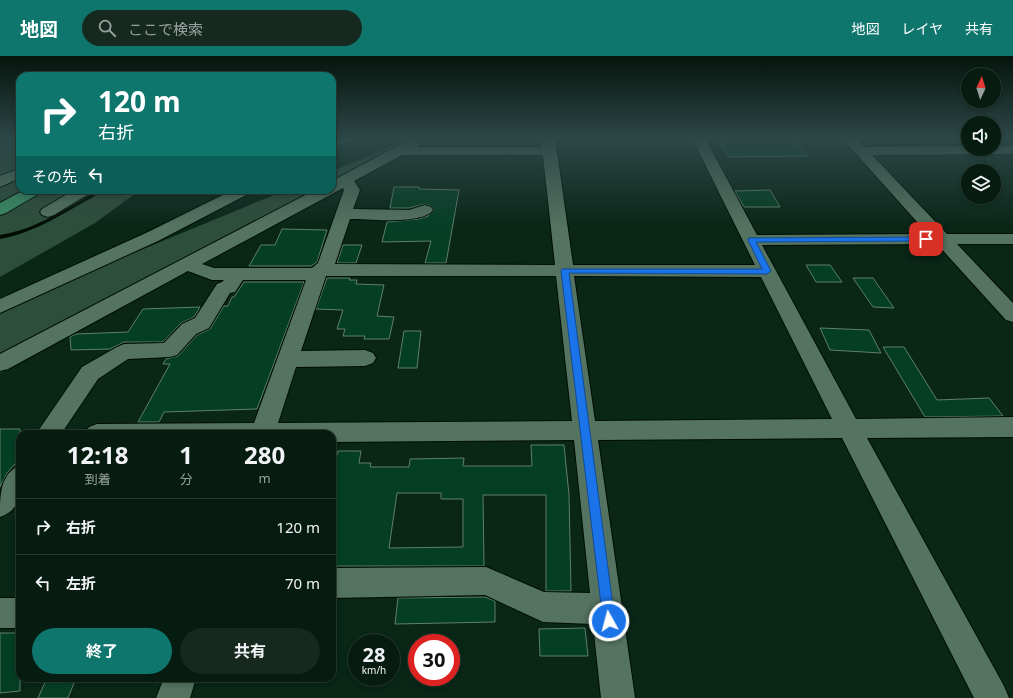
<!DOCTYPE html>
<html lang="ja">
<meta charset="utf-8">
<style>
:root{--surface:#071c11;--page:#15291f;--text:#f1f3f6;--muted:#98a19f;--line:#283a31;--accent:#0f766e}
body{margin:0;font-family:"Noto Sans","Noto Sans JP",sans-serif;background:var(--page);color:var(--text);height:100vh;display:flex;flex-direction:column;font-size:15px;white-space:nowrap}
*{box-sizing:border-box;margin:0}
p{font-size:13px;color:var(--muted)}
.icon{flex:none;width:22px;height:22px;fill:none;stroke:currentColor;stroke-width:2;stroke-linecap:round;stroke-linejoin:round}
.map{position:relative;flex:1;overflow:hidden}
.details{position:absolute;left:16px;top:374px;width:320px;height:252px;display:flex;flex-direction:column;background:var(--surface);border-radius:12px;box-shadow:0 2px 6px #0003,0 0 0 1px var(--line)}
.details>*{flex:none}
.hud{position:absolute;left:16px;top:16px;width:320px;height:122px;border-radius:12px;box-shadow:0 2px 6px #0003,0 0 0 1px var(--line);background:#0f766e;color:#fff;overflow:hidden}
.needle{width:26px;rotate:4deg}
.buttons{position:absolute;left:961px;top:12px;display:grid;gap:8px}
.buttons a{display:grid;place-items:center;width:40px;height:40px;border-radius:50%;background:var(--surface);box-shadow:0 2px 6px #0003,0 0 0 1px var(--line);font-size:20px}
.speed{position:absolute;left:348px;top:578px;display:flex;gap:8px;font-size:20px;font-weight:700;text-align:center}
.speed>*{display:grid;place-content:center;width:52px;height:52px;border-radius:50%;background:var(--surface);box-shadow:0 2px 6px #0003,0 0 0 1px var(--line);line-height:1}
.speed small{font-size:10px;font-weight:400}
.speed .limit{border:6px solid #d22;background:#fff;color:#111}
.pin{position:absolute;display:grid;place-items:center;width:34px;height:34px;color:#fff;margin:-17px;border-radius:8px;box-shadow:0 2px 6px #0006}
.me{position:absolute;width:44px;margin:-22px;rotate:353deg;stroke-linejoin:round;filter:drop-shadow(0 0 3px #0008)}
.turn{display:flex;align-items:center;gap:14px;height:84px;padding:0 16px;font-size:18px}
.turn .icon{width:52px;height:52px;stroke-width:2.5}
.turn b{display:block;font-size:28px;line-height:34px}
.then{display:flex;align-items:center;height:38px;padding:0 16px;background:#0003;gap:8px;font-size:15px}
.eta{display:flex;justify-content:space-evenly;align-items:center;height:68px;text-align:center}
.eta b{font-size:24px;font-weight:700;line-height:28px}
.primary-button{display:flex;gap:8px;margin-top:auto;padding:8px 16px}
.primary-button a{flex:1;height:46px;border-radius:24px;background:var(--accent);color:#fff;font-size:16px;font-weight:700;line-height:46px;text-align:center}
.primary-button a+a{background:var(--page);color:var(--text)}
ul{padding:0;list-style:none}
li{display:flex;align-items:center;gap:12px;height:56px;padding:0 16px;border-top:1px solid var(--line)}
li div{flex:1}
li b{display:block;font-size:15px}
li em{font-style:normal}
header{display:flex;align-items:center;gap:24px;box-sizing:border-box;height:56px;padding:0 20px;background:var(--accent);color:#fff}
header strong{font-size:19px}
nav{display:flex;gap:22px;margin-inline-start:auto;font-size:14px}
.search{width:280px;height:36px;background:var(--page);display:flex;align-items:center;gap:10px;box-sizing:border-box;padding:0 14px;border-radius:22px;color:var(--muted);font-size:15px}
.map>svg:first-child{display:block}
.green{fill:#2e4e3c}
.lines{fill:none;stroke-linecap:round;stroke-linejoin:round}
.stream{fill:#000c02;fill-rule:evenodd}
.building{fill:#043e25;stroke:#607e6c;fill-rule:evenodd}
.minor-casing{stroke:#000e04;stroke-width:2}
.major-casing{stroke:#000e04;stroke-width:2}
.minor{fill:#557361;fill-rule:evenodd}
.major{fill:#3d9068;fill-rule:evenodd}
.route{fill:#1a73e8;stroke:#114b97}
</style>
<header>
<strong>地図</strong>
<div class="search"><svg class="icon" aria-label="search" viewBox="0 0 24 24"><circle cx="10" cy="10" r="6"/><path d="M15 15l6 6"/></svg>ここで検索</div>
<nav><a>地図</a><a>レイヤ</a><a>共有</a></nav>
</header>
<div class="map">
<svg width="1013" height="642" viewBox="0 0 1013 642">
<rect width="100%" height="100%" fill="#092617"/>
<!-- green -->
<path class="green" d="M 14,82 L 20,82 L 20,134 L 140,134 L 95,167 L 0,221 L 0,92 Z
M 405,85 L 332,127 L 332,115 Z
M 286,134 L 320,134 L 0,317 L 0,252 Z"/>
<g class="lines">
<!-- stream -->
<path class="stream" d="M 98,134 L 103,134 C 96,140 86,145 77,150 C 53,164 28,178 0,183 L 0,179 C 35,174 67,152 98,134 Z"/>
</g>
<!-- building -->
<path class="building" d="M 717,82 L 793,82 L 808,100 L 729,101 Z
M 394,131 L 419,131 L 419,133 L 459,134 L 446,207 L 425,207 L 431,185 L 382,186 L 387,166 L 419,163 L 428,160 L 434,154 L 431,150 L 425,148 L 409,152 L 390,152 Z
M 770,134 L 780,151 L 744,151 L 735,135 Z
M 282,173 L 327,174 L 317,206 L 311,210 L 249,210 L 261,189 L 275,189 Z
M 343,189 L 362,189 L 356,207 L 337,207 Z
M 806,209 L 830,209 L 842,226 L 816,226 Z
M 327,222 L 350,222 L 349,224 L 357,224 L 356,228 L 384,229 L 377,260 L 394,261 L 389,283 L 364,283 L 365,280 L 343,280 L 345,273 L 337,273 L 343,254 L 316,253 Z
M 853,222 L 873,222 L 894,252 L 873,251 Z
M 244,226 L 304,226 L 257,353 L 164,356 L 159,366 L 138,366 L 170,308 L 163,308 L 166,303 L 178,300 L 197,279 L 210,273 L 224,250 L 228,250 L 232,241 L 234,241 Z
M 200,251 L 194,261 L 181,267 L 163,286 L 124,286 L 110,293 L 71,294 L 70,281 L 76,278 L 128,276 L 143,253 Z
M 820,272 L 869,274 L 881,297 L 830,294 Z
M 404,275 L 421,275 L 417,312 L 398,312 Z
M 883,291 L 904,291 L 937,344 L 989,342 L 1003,360 L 925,361 Z
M 0,373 L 20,373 L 20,402 L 7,417 L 0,431 Z
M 531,389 L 564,389 L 569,439 L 571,535 L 546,535 L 546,439 L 483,439 L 484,510 L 332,510 L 332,399 L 337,399 L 338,395 L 361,395 L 359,407 L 371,407 L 370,411 L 409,411 L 410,403 L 464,402 L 463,410 L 532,410 ZM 397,437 L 441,437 L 441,443 L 463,443 L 463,491 L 389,492 Z
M 485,541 L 495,545 L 495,566 L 395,568 L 398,542 Z
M 585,572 L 588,600 L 540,600 L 539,573 Z
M 0,577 L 20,577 L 20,635 L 0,637 Z
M 47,622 L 76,622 L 68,642 L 38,642 Z"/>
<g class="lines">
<!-- minor casing -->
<g class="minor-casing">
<path id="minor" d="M 332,82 L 356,82 L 354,85 L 334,90 L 332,90 Z
M 542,82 L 555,82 L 573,209 L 755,209 L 692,82 L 705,82 L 757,179 L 928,178 L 842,82 L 855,82 L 864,91 L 968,90 L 968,93 L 994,93 L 994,90 L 1013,90 L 1013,98 L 872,99 L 947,178 L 1013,178 L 1013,188 L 957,188 L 1013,247 L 1013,266 L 1006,264 L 937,188 L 762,189 L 856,363 L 1013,361 L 1013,381 L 867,382 L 1004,630 L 1009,642 L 974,642 L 842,382 L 598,384 L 635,642 L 601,642 L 593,568 L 543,566 L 485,539 L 332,542 L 332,512 L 486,511 L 544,536 L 590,537 L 574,384 L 332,386 L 332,378 L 85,378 L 89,371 L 97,368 L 254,367 L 306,224 L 243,224 L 235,236 L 230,237 L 209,272 L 196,278 L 177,299 L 170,301 L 128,303 L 98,323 L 61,378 L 36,378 L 82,311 L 117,291 L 124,288 L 164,287 L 182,268 L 195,262 L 217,228 L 222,226 L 224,224 L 212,224 L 188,215 L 8,313 L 0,315 L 0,298 L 315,134 L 332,134 L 332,125 L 407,85 L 412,84 L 417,85 L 419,88 L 417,91 L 542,91 ZM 402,99 L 543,99 L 555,209 L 335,208 L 350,163 C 368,163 423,169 433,154 L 431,151 L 425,149 L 409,154 L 353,153 L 360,134 L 354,125 ZM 343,132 L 344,134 L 318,207 L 312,212 L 214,212 L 202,208 ZM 326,220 L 556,220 L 572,365 L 278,367 L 296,311 L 365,310 L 373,307 L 376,302 L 373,297 L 365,294 L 301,295 ZM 574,220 L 761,221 L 832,363 L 595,365 Z
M 20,112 L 20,122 L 0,131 L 0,120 Z
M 74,134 L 93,134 L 90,137 L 54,159 L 48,161 L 42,159 L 40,156 L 42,153 Z
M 233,134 L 253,134 L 250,137 L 158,185 L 0,257 L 0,243 L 146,177 Z
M 20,409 C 20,431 25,452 0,461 C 0,439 0,418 20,409 Z
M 0,542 L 20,542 L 20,572 L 0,572 Z
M 164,622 L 196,622 L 190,642 L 156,642 Z"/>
</g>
<!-- major casing -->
<g class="major-casing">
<path id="major" d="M 24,134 L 43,134 L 40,137 L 6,157 L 0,159 L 0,147 Z"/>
</g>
<!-- minor -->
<use href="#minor" class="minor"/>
<!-- major -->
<use href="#major" class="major"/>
</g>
<!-- sky -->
<linearGradient id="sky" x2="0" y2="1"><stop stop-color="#05150d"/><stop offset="0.48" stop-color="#2c4747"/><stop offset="1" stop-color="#2c4747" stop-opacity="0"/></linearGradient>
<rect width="1013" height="171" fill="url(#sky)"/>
<!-- route -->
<path class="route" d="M 926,181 L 930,183 L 929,185 L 756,186 L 771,215 L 767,218 L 569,217 L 615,565 L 613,570 L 609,572 L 604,570 L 603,565 L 561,215 L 562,213 L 762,213 L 748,184 L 749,182 Z"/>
</svg>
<div class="buttons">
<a><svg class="needle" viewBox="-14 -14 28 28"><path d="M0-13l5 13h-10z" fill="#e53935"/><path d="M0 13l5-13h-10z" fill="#98a19f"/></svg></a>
<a><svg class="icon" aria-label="sound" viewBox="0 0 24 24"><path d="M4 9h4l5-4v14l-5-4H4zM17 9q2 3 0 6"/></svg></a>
<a><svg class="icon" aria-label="layers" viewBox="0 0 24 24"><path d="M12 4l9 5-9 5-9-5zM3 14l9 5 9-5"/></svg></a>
</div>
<div class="speed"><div>28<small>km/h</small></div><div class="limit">30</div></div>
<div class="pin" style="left:926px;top:183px;background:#d93025"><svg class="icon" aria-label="arrive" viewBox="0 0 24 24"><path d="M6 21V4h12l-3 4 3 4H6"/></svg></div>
<svg class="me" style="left:609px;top:565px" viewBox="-20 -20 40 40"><circle r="17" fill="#1a73e8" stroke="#fff" stroke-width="3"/><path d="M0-11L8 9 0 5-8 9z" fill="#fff"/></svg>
<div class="hud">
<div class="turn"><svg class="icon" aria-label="right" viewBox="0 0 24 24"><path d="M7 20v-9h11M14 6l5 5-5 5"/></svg><div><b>120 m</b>右折</div></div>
<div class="then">その先<svg class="icon" aria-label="left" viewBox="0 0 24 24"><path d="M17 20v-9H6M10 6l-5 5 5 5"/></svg></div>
</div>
<section class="details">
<div class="eta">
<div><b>12:18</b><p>到着</p></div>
<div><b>1</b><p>分</p></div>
<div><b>280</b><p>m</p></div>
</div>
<ul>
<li><svg class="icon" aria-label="right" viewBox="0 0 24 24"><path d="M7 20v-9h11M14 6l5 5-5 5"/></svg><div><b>右折</b></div><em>120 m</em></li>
<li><svg class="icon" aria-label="left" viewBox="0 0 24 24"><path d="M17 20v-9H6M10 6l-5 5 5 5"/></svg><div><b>左折</b></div><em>70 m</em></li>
</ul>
<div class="primary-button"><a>終了</a><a>共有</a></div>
</section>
</div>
